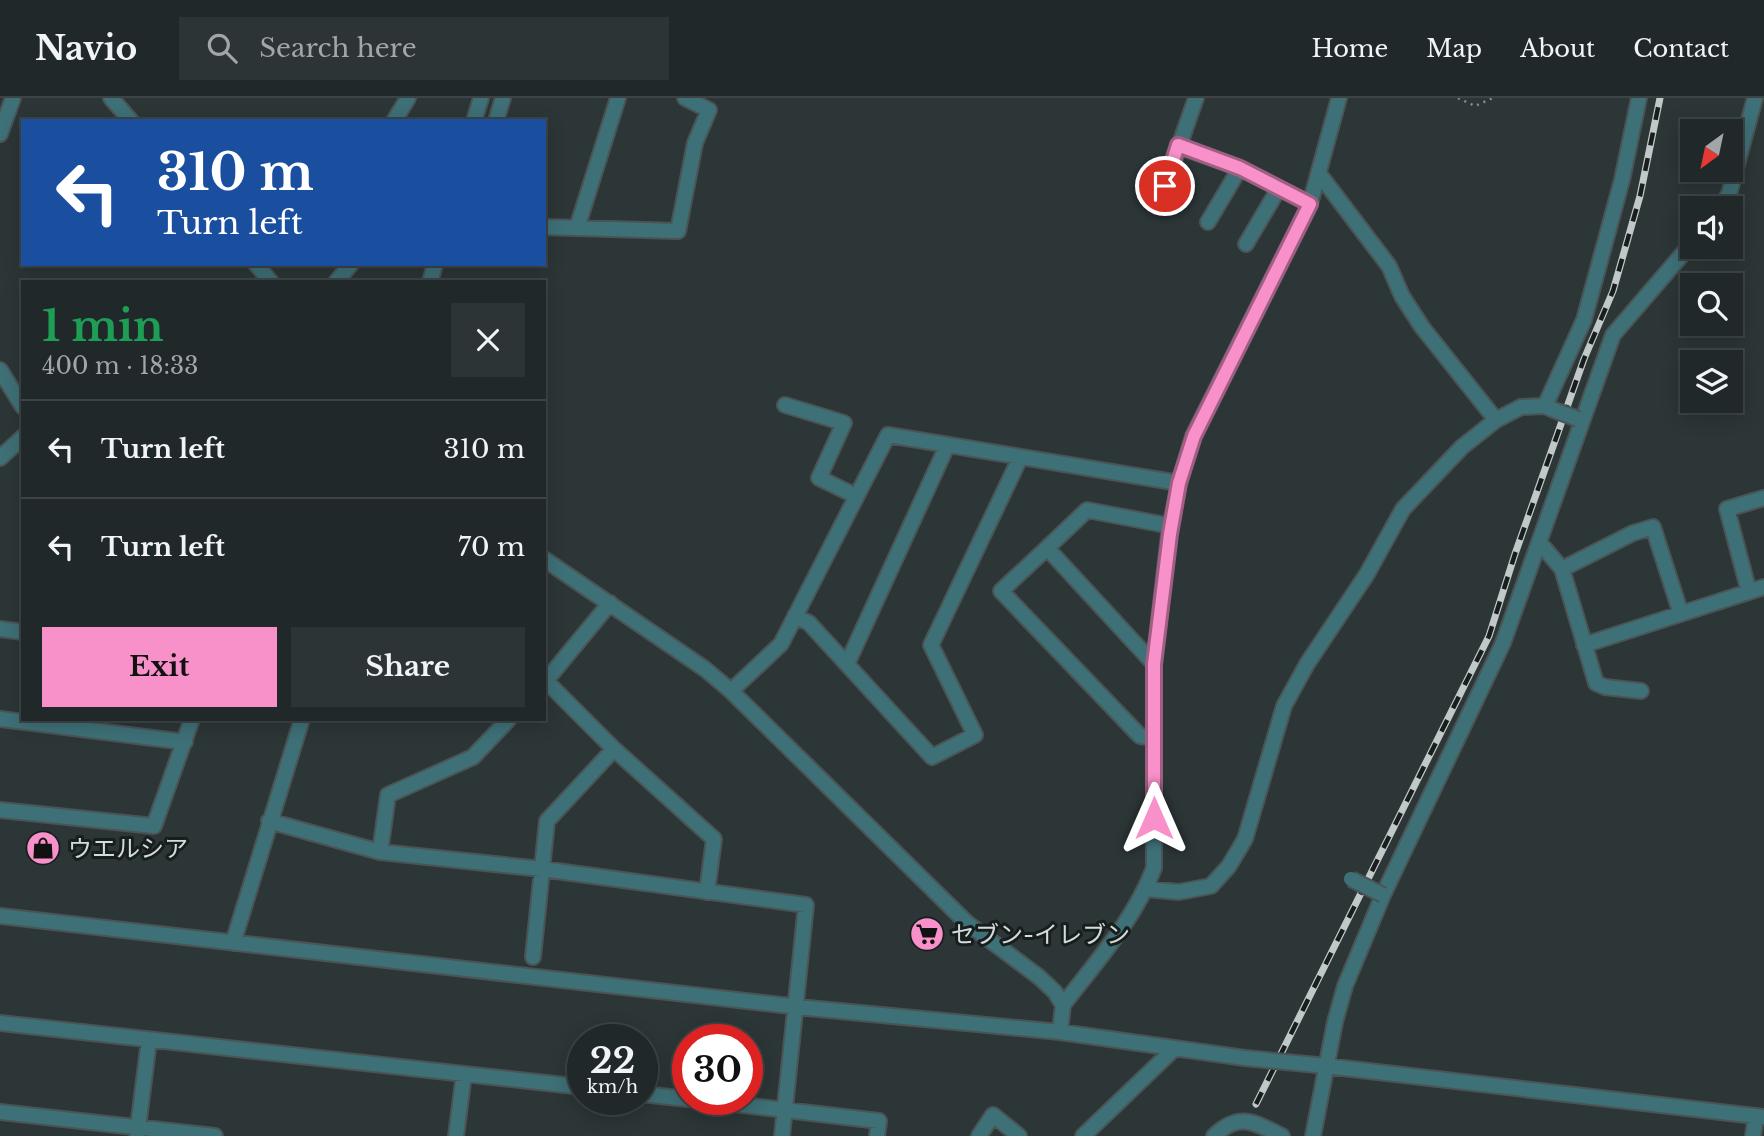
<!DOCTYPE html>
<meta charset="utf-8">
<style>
:root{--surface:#212829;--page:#2d3435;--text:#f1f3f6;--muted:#a2a6a8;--line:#3e4446;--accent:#f890ca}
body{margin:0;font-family:"Libre Baskerville","Noto Sans JP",serif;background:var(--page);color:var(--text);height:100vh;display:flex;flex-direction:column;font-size:26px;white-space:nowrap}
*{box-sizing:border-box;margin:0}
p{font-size:23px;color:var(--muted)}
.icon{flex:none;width:38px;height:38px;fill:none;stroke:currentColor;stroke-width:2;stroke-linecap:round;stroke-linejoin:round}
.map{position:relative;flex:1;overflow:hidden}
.drawer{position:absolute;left:21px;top:182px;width:525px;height:441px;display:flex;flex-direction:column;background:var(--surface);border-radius:0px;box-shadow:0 4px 18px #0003,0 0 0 2px var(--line)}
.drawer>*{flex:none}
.hud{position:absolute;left:21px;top:21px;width:525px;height:147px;border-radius:0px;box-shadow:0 4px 18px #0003,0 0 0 2px var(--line);background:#1a4fa0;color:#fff;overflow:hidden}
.needle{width:46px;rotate:213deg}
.fabs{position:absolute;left:1680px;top:21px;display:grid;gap:14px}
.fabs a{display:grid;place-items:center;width:63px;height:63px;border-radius:0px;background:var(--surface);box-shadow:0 4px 18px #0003,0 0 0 2px var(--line);font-size:35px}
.speed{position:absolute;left:567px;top:926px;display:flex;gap:14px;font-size:35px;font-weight:700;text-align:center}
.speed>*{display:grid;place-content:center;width:91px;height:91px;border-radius:50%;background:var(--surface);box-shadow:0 4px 18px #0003,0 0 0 2px var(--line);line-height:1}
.speed small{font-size:18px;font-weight:400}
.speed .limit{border:10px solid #d22;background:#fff;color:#111}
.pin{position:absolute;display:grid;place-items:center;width:60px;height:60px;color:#fff;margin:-30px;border:4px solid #fff;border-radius:50%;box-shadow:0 2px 7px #0007}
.me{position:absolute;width:77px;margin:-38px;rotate:0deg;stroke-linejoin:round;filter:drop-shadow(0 0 5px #0008)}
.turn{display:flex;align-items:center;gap:24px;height:147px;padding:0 21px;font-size:32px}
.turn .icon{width:91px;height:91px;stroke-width:2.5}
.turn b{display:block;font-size:49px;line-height:60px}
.round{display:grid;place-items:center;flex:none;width:74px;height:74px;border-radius:0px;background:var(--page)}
.summary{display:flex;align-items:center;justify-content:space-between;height:119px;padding:0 21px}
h1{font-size:42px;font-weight:700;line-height:52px;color:#1e9e55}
.primary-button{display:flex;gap:14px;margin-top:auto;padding:14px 21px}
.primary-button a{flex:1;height:80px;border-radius:0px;background:var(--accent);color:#111;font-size:28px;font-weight:700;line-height:80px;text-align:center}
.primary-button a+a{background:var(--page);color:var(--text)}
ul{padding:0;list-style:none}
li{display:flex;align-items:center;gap:21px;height:98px;padding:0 21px;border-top:2px solid var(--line)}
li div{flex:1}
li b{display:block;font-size:26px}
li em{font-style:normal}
header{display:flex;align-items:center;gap:42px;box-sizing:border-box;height:98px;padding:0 35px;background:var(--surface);border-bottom:2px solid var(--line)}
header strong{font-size:33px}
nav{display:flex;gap:38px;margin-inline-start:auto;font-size:24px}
.search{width:490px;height:63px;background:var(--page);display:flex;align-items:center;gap:18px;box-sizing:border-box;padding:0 24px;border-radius:0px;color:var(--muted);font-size:26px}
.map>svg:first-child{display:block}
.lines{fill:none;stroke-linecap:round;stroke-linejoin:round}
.minor-casing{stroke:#4a5455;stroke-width:18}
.path{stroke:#868e8f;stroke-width:2.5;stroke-dasharray:2 5;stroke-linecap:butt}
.minor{stroke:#3e7077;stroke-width:14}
.rail-casing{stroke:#c1c8c8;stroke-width:7}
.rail{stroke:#181d1d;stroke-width:4.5;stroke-dasharray:13;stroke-linecap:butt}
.minor-bridge-casing{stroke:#4a5455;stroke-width:18;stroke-linecap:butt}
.minor-bridge{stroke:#3e7077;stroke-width:14}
.route-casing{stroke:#a15e83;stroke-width:18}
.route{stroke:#f890ca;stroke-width:12}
.labels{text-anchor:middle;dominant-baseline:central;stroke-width:6;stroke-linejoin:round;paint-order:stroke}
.poi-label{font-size:24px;fill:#d4dbdb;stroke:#181d1d;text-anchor:start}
</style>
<header>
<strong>Navio</strong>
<div class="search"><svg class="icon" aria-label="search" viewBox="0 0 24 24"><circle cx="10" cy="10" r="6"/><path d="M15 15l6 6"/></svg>Search here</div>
<nav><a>Home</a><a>Map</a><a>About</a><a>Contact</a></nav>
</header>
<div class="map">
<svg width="1764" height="1038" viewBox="0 0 1764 1038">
<rect width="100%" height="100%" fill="#2c3637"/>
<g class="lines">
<!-- minor casing -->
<g class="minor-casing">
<path id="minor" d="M 111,0 L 131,23
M 394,23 L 408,0
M 474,23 L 481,0
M 496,23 L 503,0
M 0,36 L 13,0
M 1178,48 L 1240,70 L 1310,106
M 1320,77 L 1389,168 L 1402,198 L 1422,229 L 1496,322
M 1158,108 L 1196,0
M 1720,110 L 1729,96 L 1755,0
M 1208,124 L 1240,70
M 544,129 L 678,133 L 695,45 L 709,12 L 685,0
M 577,130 L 618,0
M 1246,146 L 1279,90
M 256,166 L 271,184
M 336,184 L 351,166
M 430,184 L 435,166
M 0,272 L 23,309
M 785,307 L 844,325 L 819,380 L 856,398
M 1545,308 L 1584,222 L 1622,82 L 1639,0
M 0,360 L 23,339
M 1540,445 L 1562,471 L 1596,585 L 1605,589 L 1641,593
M 1047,450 L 1087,412 L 1171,428
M 544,461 L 705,571 L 731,593 L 967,825 L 1039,879 L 1055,894 L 1063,907 L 1060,934
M 1562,471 L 1633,435 L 1653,429 L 1681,516
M 1749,494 L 1727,411 L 1764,400
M 795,518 L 809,525 L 932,659 L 975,637 L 931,547 L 1020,360
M 0,531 L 23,534
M 1584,547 L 1764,489
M 847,566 L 947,348
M 546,583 L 614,651 L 714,741 L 707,794
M 544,585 L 610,505
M 731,593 L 781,546 L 888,337 L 1179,385
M 0,621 L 185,644
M 1154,640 L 1140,638 L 1001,493 L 1047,450 L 1154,566
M 0,712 L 154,728 L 192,621
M 269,723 L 380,754 L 542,771 L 806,807 L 782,1038
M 380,754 L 388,697 L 473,659 L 509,621
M 1146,791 L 1179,794 L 1211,788 L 1229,768 L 1245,741 L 1284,608 L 1307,566 L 1367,476 L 1403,411 L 1462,349 L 1496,322 L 1521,309 L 1545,308 L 1554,312
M 0,818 L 808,910 L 1060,934 L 1245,960
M 233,845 L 302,621
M 533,859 L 547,723 L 614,651
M 1063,907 C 1096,864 1135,821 1154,770 L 1154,566 L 1169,436 L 1179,385 L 1193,338 L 1310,106 L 1339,0
M 0,925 L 583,989
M 1317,967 L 1764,1019
M 642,996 L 688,1001
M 692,1001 L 879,1023 L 877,1038
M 0,1014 L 215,1038
M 137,1038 L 149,942
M 456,1038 L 464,976
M 979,1038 L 993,1017 L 1019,1038
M 1083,1038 L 1175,950
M 1214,1038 C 1239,1014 1254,1024 1282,1038
M 1313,1038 L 1335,924 L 1345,888 L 1383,797 L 1503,545 L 1613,237 L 1692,145
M 1753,1038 L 1756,1018"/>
</g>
<!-- path -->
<path class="path" d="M 1458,0 L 1475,8 L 1493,0"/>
<!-- minor -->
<use href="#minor" class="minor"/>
<!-- rail casing -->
<g class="rail-casing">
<path id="rail" d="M 1256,1006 L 1489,538 L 1515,456 L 1584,261 L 1613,193 L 1640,98 L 1660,0"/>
</g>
<!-- rail -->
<use href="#rail" class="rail"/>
<!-- minor-bridge casing -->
<g class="minor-bridge-casing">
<path id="minor-bridge" d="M 1554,312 L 1578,321
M 1351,781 L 1383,797
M 1245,960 L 1317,967"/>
</g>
<!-- minor-bridge -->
<use href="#minor-bridge" class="minor-bridge"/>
</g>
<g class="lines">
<!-- route casing -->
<g class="route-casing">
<path id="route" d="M 1154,720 L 1154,566 L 1170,436 L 1179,385 L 1194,338 L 1310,106 L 1240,70 L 1178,47 L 1165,88"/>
</g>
<!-- route -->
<use href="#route" class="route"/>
</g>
<!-- icons -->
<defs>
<g id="shop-disc" transform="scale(1.75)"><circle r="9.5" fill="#f890ca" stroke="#181d1d"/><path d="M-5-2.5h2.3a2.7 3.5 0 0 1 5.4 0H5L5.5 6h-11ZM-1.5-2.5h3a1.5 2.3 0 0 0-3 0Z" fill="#111"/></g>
<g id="supermarket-disc" transform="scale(1.75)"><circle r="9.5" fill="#f890ca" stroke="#181d1d"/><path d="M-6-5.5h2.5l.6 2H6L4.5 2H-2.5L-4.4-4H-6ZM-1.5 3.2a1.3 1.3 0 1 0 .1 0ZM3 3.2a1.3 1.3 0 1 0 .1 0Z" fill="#111"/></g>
</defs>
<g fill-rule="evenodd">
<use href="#shop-disc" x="43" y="750"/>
<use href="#supermarket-disc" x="927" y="836"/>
</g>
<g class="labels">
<!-- poi labels -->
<g class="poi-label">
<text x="68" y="750">ウエルシア</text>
<text x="951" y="836">セブン-イレブン</text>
</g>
</g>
</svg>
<div class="fabs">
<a><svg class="needle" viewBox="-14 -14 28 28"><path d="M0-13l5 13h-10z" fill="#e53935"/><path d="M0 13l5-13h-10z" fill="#a2a6a8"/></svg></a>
<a><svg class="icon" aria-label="sound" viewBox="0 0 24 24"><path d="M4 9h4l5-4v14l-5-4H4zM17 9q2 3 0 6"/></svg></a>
<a><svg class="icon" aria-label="search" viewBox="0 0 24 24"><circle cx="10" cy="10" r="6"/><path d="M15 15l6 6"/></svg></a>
<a><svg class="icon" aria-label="layers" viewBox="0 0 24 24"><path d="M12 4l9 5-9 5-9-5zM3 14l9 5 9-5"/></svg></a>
</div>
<div class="speed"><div>22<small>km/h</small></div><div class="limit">30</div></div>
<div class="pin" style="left:1165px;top:88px;background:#d93025"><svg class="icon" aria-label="arrive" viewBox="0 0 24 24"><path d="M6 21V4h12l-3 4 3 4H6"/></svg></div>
<svg class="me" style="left:1154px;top:720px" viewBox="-20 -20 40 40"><path d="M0-17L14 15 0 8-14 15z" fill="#f890ca" stroke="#fff" stroke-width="4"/></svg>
<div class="hud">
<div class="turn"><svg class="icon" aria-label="left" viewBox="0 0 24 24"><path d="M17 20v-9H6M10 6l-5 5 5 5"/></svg><div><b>310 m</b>Turn left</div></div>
</div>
<section class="drawer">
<div class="summary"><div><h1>1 min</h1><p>400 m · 18:33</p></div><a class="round"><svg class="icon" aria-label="close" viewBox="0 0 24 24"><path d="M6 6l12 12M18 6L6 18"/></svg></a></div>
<ul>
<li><svg class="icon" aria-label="left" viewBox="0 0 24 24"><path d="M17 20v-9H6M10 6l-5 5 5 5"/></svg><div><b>Turn left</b></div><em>310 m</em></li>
<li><svg class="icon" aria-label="left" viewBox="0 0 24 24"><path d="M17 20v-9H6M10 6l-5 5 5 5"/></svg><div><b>Turn left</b></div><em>70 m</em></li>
</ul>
<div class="primary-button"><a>Exit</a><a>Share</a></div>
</section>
</div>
